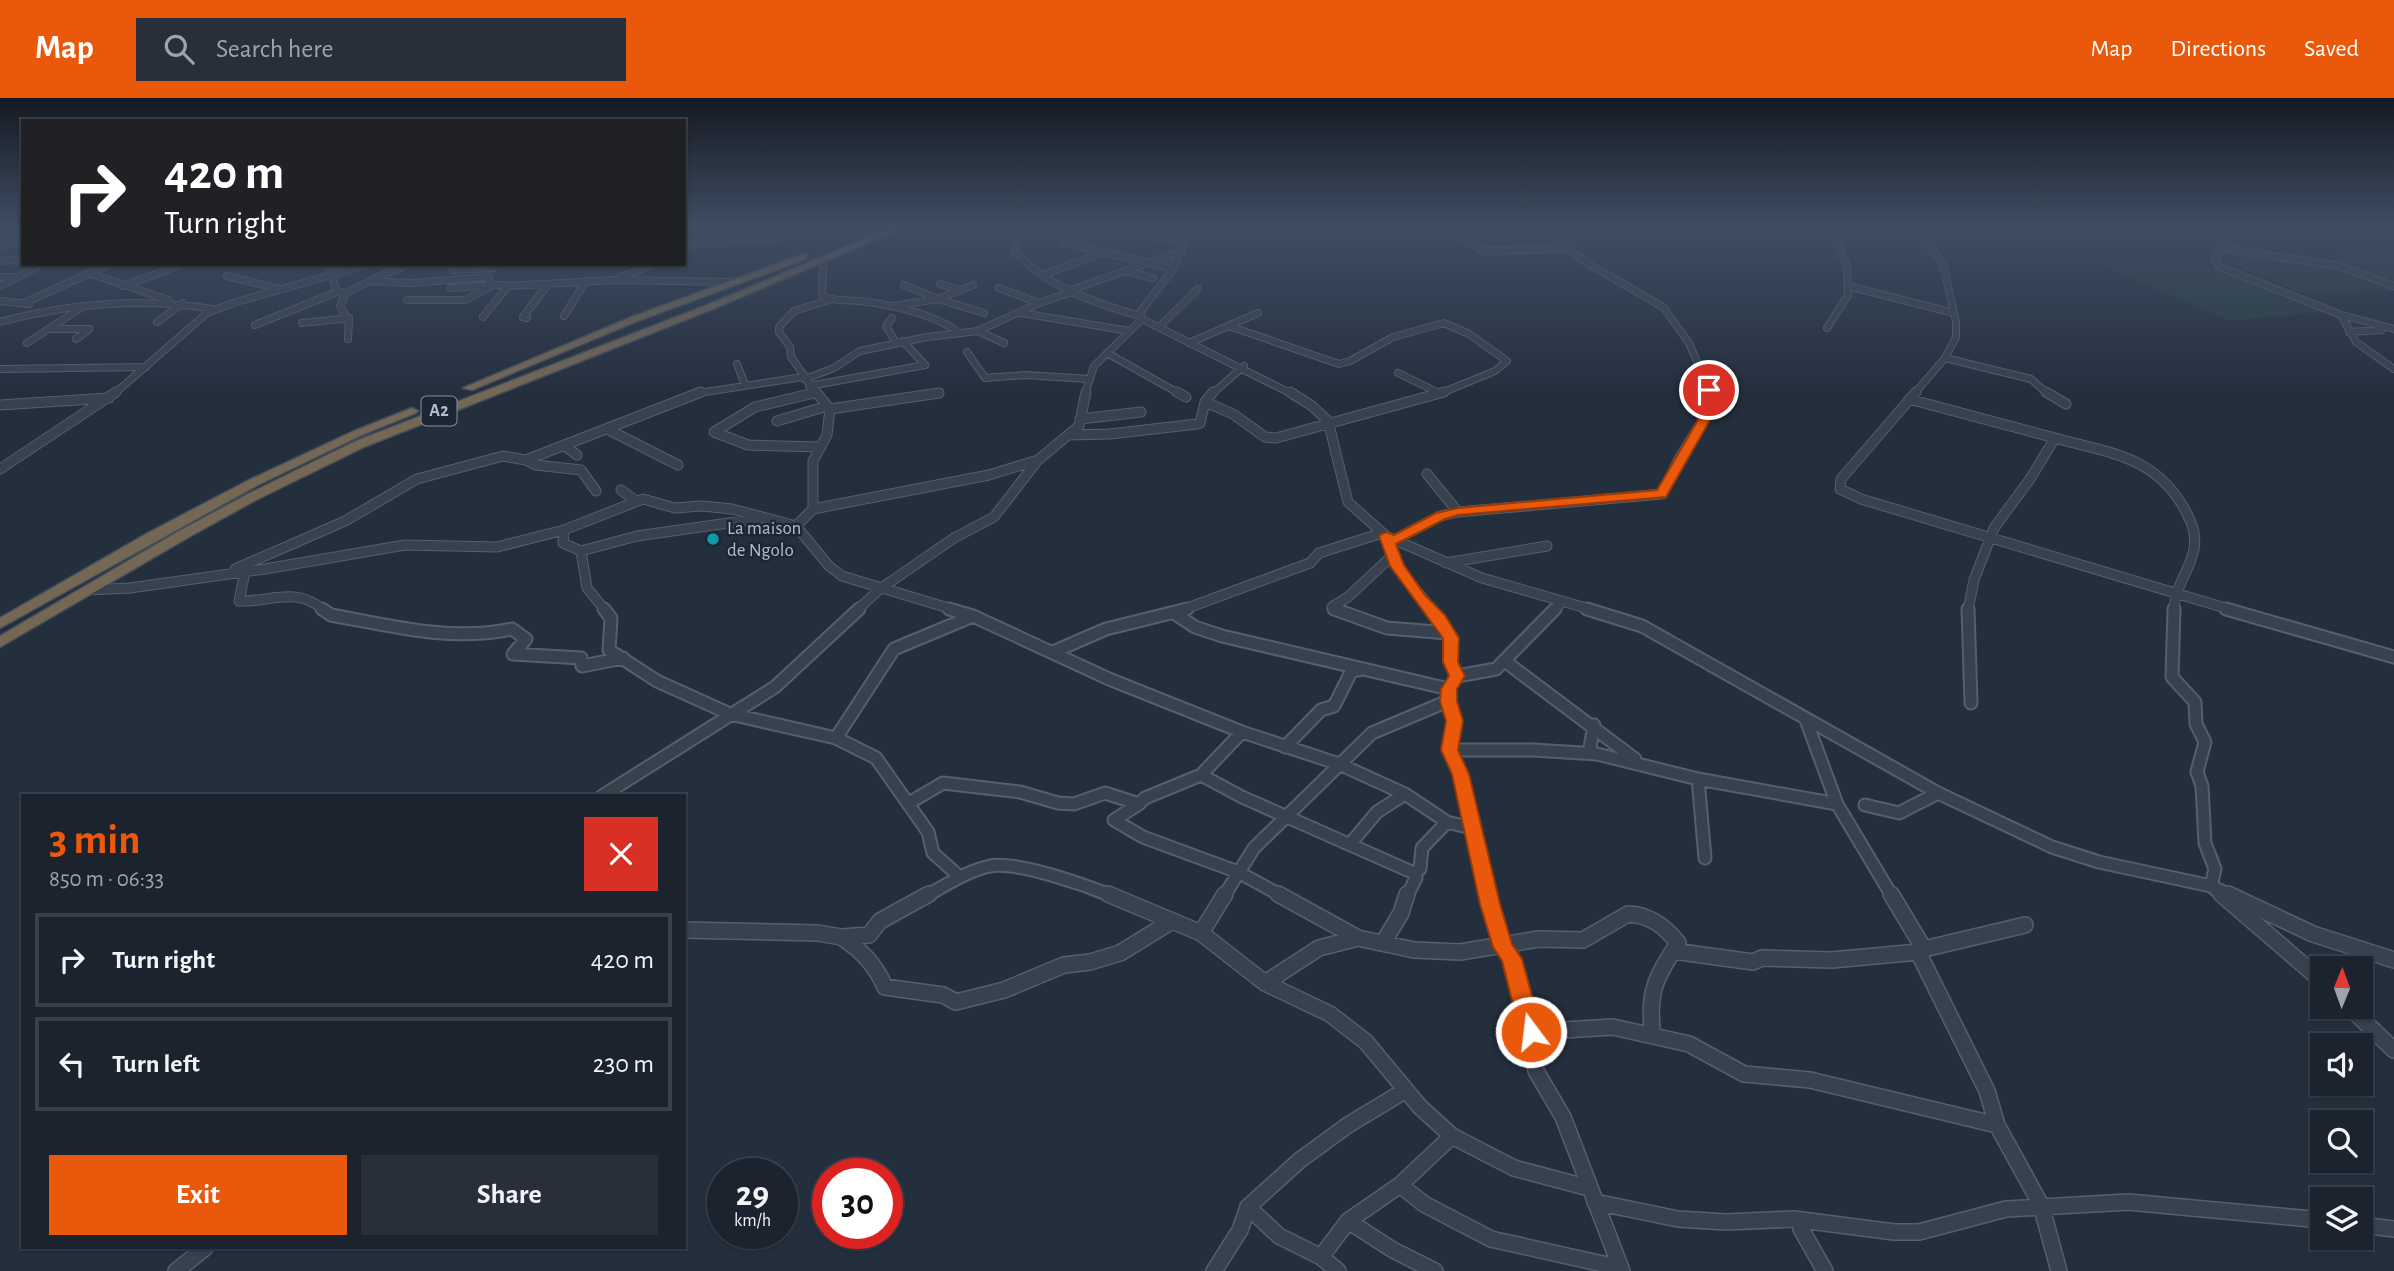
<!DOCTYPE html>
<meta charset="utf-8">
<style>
:root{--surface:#1b232e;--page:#282f3a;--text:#f1f3f6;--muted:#a0a4aa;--line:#39404a;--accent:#ea580c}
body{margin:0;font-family:"Alegreya Sans",sans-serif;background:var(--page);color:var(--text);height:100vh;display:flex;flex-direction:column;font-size:26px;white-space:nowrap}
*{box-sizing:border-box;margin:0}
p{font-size:23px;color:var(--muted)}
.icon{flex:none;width:38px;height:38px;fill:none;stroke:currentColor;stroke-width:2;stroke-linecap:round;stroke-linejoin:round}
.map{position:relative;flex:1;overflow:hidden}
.sheet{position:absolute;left:21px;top:696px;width:665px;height:455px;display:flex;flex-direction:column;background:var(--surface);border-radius:0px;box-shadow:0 2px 5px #0004,0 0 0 2px var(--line)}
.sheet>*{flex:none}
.banner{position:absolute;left:21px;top:21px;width:665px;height:147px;border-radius:0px;box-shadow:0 2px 5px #0004,0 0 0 2px var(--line);background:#202124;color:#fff;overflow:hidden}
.needle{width:46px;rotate:1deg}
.tools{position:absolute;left:2310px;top:858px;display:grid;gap:14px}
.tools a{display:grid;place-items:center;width:63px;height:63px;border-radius:0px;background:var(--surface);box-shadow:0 2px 5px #0004,0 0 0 2px var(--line);font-size:35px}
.speed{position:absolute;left:707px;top:1060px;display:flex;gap:14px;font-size:35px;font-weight:700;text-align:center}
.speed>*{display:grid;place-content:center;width:91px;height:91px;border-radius:50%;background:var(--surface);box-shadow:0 2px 5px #0004,0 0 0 2px var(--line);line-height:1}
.speed small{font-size:18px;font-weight:400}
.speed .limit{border:10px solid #d22;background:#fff;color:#111}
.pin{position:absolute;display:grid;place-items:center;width:60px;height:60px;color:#fff;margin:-30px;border:4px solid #fff;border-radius:50%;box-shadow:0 2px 7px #0007}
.me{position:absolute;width:77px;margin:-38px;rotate:345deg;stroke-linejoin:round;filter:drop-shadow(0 0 5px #0008)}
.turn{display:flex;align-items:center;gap:24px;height:147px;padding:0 28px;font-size:32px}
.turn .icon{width:91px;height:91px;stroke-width:2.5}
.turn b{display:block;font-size:49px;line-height:60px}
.round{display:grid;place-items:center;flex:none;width:74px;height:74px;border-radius:0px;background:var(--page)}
.overview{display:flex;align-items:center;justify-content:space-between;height:119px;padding:0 28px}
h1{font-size:42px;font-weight:700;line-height:52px;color:var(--accent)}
.button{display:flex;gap:14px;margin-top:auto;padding:14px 28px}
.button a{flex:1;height:80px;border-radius:0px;background:var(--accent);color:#fff;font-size:28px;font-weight:700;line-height:80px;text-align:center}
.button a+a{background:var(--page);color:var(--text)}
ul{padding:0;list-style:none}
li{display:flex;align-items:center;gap:21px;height:94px;margin:0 14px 10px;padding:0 14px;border:4px solid var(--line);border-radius:0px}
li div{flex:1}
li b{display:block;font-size:26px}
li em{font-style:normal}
header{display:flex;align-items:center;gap:42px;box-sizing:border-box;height:98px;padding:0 35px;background:var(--accent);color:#fff}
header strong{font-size:33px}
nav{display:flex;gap:38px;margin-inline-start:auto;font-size:24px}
.search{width:490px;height:63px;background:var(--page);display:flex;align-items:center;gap:18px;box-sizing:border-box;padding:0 24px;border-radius:0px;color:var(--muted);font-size:26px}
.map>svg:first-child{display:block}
.green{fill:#263c3f}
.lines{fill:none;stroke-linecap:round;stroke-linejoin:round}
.minor-far3-casing{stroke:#565f6c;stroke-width:8}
.minor-far2-casing{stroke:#565f6c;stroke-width:11}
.minor-far1-casing{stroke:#565f6c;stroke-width:15}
.minor-casing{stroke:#565f6c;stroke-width:18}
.highway-casing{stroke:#434c59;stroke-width:3}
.minor-far3{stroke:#38414e;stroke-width:6}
.minor-far2{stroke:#38414e;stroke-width:9}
.minor-far1{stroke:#38414e;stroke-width:11}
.minor{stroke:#38414e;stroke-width:15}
.highway{fill:#746855;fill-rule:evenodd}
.route{fill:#ea580c;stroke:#983908;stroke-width:2}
.culture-dot{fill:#0f9aa8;stroke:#1d2633;stroke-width:2.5}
.labels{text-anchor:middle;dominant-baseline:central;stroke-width:5;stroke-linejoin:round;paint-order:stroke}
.shield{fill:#1d2633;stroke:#878f9c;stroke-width:2}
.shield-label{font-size:18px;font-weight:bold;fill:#b4bcc9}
.poi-label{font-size:19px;fill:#b4bcc9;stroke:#1d2633;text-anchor:start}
</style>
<header>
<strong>Map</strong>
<div class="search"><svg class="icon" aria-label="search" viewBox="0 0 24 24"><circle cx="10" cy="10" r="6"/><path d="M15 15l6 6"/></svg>Search here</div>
<nav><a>Map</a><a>Directions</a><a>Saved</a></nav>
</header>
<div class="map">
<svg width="2394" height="1173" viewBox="0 0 2394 1173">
<rect width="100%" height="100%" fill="#242f3e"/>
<!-- green -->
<path class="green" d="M 2353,146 L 2394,157 L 2394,184 L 2348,167 L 2315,161 L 2341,158 Z
M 2236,153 L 2337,170 L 2394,193 L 2302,195 L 2232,166 Z
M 2099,166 L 2206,168 L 2322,214 L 2230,223 Z"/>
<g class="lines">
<!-- minor-far3 casing -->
<g class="minor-far3-casing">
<path id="minor-far3" d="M 856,130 L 867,135
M 1017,130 L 1015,154 C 1047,189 1095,205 1140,218
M 1101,130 L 1184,143
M 1437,130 L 1471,144 L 1482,153 L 1568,151
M 2233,130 L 2214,161 L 2220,169 L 2341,217 L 2394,231
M 1548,134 L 1608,130
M 1548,134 L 1587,165 L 1663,209 L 1689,245 L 1711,296
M 1018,135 L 1040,130
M 1063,144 L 1173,171
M 684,147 L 778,140 L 783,138 L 781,130
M 0,149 L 23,138
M 2221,150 L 2339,168 L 2394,188
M 0,163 L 23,162
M 328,166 L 337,194 L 344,195
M 823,168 L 822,197 L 827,200 C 838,203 849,202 860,203 C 894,207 932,215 960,235
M 453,172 L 493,170
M 1125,173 L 1153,180
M 92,176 L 168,202
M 1044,177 L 1103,154
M 227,178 L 280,191
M 0,179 L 18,179 L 0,188
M 18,179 L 41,166
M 621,179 L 655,166
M 372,182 L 408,166
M 940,186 L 959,192
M 904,187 L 938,201 L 973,187
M 123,188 L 183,166
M 1848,188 L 1954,215
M 451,190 L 490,187
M 999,190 L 1039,205
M 1071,192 L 1182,153
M 407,202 L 465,202 L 492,188
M 0,203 L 29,206
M 24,205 L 110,166
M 893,208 L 938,201 L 984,215
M 1021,215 L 1129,233
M 2341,217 L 2356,244 L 2394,271
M 564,218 L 586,183
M 483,219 L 508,188
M 527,220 L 523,219 L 548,186
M 892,220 L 886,228 L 896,245
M 1142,221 L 1292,296
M 0,224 C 71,205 140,199 213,211
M 157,224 L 183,205
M 302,225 L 349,220
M 255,227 L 337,194
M 1229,228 L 1339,266 L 1350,263 L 1393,239 L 1444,225 L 1469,236 L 1507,263 L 1495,273 L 1439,296
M 1159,229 L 1198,191
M 1827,230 L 1848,197 L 1847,168 L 1831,130
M 48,231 L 89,231 L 76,241
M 978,233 L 1004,245
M 2349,234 L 2381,232
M 348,241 L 349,223 L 340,208 L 346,195 L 370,183 L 410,185 L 489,179 L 489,186 L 508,188 L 615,182 L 731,184
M 903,243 L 925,267
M 27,245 L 82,209
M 1189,245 L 1258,215
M 967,254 L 985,280 L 1026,277 L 1088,281
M 1107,255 L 1180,296
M 1945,260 L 2031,281 L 2048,296
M 737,266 L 745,287
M 0,271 L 146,269
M 1398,275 L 1437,294
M 805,281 L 834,270 L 860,253 L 927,239 L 978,233 L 1039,205 L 1072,194
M 809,288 L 925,267
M 114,296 L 207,215 L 236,204 L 370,166
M 692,296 L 803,279
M 811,296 L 814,295
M 817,296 L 791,259 L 790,249 L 779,234 L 779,229 L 794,213 L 829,202
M 934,296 L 939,295
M 1085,296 L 1094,268 L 1142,221 L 1141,213 L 1173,171 L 1184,143 L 1195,130
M 1212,296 L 1244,268
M 1914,296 L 1945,260 L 1956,239 L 1956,224 L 1943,166 L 1916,130"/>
</g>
<!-- minor-far2 casing -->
<g class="minor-far2-casing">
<path id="minor-far2" d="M 1177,294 L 1186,299
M 1290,294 L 1312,308 L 1328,323 L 1348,404 L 1386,438 L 1397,468 L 1432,512
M 1916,294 L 1841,381 L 1840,391 L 1861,401 L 2232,512
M 2046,294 L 2066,306
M 814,295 L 755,309 L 714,334 L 748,347 L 821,349
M 1909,301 L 2055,340 L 2030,381 L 1994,430 L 1974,482 L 1968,512
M 1205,304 L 1233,316 L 1265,339 L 1276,340 L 1444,294
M 0,307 L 109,300
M 830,311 L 939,295
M 1080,321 L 1141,314
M 777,323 L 827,308
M 607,331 L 678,367
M 1068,337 L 1110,336 L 1197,326 L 1200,325 L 1205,304 L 1213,294
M 2055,340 C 2108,355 2154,357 2184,410 C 2191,423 2197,435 2194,451 C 2190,473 2175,487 2174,512
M 565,348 L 577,357
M 526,362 L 701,294
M 0,371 L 116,294
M 1427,376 L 1458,414
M 621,392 L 636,403
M 813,411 L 989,377 L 1038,362
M 796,428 L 813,411 L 813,363 L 827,337 L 830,311 L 816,294
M 564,432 L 563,445 L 581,453 L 587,490 L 605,512
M 1386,438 L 1482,480 L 1593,512
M 1394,442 L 1440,418 L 1458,414 L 1662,396 L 1679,361 L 1711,310 L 1710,294
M 581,453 L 637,438 L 764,420
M 1446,465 L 1547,448
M 235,471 L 345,423 L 417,381 L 503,358 L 526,362 L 536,367 L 581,372 L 596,393
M 245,474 L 239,503 C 272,504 296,488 324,512
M 87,492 L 130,490 L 265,471 L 405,447 L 497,449 L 564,432 L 643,401 L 675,410 L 702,408 L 732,411 L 796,428 L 829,468 L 842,478 L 955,512
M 857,512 L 880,491 L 954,440 L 994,419 L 1038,362 L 1079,328 L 1086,294
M 1182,512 L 1310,465 L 1319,455 L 1382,435
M 1337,512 L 1332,509 L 1348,499 L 1393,457
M 1554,512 L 1562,504"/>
</g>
<!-- minor-far1 casing -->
<g class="minor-far1-casing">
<path id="minor-far1" d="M 322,511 L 331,517 C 392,528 450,544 512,531 L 526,541 L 513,556 L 581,560 L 582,568 L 623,560
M 604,511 L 611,520 L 609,552 L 657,583 L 730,616 L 836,640 L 876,660 L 928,734 L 933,755 L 960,779
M 949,511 L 973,518 L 1109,581 L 1242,634 L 1339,666 L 1405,696 L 1447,724 L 1475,731
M 1334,511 L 1387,530 L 1448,535
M 1430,511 L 1451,540 L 1450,564 L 1457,578
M 1587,511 L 1642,528 L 1938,695 L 2052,749 L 2099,764 L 2211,788 L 2232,798
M 1968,511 L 1971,605
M 2174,511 L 2172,579 L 2195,604 L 2196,626 L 2205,644 L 2197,674 L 2202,688 L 2205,745 L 2215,771 L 2211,788 L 2223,798
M 2226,511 L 2394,559
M 1174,515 L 1195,529 L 1222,538 L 1449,591
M 1053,554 L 1106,531 L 1187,511
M 1506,564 L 1635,661
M 1457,578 L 1449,591 L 1448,603 L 1454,623 L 1450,652 L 1461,676 L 1488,798
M 1457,578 L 1496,571 L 1555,511
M 1806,622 L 1837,706 L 1892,798
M 836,640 L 894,551 L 973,518
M 1285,649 L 1321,612 L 1334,608 L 1350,576 L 1353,572 L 1359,572
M 1450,652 L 1533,652 L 1597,656 L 1698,681 L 1837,706
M 1589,655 L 1594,627
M 1201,677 L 1242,699 L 1414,775
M 1698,681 L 1705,760
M 602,698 L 775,589 L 859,511
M 909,705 L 943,685 L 1020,694 L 1058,705 L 1074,706 L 1105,695 L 1139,706 L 1145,700 L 1201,677 L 1242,634
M 1139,706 L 1114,722 L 1143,739 L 1238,774 L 1282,798
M 1865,707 L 1899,715 L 1938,695
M 1351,745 L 1377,714 L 1405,696
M 926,798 C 946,787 967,773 990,768 C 1018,763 1085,787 1112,798
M 1224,798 L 1254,750 L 1372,635 L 1448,603
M 1407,798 L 1416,780 L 1414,775 L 1420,771 L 1422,750 L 1447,724"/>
</g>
<!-- minor casing -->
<g class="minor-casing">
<path id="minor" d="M 1108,796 L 1201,835 L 1265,885 L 1330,916 L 1366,944 L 1420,1009 L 1452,1038 L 1514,1070 L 1589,1090
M 1278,796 L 1358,840 L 1414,852 L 1460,854 L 1539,841 L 1583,842 L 1628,816 C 1650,817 1665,828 1678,845 C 1655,881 1647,895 1653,938
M 1488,796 L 1503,849 L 1511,861 L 1531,934 L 1536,973 L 1563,1019 L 1622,1173
M 1891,796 L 1924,851 L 1918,854 L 1987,993 L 1997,1027 L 2041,1107 L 2059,1173
M 2221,796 L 2322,883
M 2228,796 L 2313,836 L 2394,862
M 684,832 L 818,835 L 841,839 L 869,837 L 880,823 L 929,796
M 1201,835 L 1225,796
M 841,839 C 862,853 875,866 885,889 L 943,897 L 956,904 L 1004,892 L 1064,867 L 1090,864 L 1120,855 L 1172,823
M 1383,845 L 1401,815 L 1407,796
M 1924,851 L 2025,827
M 1673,853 L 1753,864 L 1762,860 L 1832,862 L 1918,854
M 1265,885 L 1319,850 L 1358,840
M 2348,908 L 2394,952
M 1531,934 L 1613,929 L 1689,946 L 1744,976 L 1810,982 L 1997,1027
M 1400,1087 L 1424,1106 L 1491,1141 L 1621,1170
M 1595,1104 L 1678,1121 L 1726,1124 L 1794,1121 L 1894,1134 L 1919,1134 L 2006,1111 L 2128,1104 L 2322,1122
M 1248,1109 L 1279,1138 L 1321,1159 L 1338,1173
M 1348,1123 L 1393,1152 L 1435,1173
M 1808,1124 L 1800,1125 L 1801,1131 L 1825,1173
M 2361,1127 L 2394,1131
M 1321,1159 L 1348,1123 L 1400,1087 L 1452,1038
M 176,1173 L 205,1150
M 1214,1173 L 1240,1132 L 1248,1109 L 1300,1062 L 1348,1027 L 1406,992"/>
</g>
<!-- highway casing -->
<g class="highway-casing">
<path id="highway" d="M 891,130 L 903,130 L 713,211 L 364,349 L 256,402 L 189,439 L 0,549 L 0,538 L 179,433 L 248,396 L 356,343 L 707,207 Z
M 803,156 L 806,157 L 806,161 L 635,224 L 472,292 L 463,290 L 629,220 Z
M 412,310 L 418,313 L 416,315 L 362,337 L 258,387 L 0,530 L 0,520 L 146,436 L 249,382 L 354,333 Z"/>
</g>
<!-- minor-far3 -->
<use href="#minor-far3" class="minor-far3"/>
<!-- minor-far2 -->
<use href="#minor-far2" class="minor-far2"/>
<!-- minor-far1 -->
<use href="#minor-far1" class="minor-far1"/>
<!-- minor -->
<use href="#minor" class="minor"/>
<!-- highway -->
<use href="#highway" class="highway"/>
</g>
<!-- sky -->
<linearGradient id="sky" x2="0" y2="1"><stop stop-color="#141a22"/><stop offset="0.44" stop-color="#3f4d63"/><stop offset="1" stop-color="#3f4d63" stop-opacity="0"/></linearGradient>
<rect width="2394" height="294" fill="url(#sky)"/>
<!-- route -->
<path class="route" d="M 1709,288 L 1713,289 L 1718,299 L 1717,310 L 1666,399 L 1458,417 L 1445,421 L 1396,446 L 1404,467 L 1425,497 L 1445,517 L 1459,540 L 1458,564 L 1465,578 L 1457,591 L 1457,603 L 1463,623 L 1458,652 L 1469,676 L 1500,806 L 1512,846 L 1522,861 L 1542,934 L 1539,940 L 1531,943 L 1524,940 L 1520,934 L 1502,863 L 1493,849 L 1480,806 L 1452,676 L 1441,652 L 1446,623 L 1440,603 L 1441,591 L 1449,578 L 1443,564 L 1443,540 L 1390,468 L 1379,438 L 1386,434 L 1394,437 L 1436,415 L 1458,410 L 1657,392 L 1705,310 L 1707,299 L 1703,292 Z"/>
<!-- markers -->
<circle class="culture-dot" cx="713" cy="441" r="7"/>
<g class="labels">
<!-- shield labels -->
<rect class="shield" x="421.5" y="298.5" width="35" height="29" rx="5"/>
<g class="shield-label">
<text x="439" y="313">A2</text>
</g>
<!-- poi labels -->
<g class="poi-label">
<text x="727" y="430">La maison<tspan x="727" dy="22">de Ngolo</tspan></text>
</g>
</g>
</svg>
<div class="tools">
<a><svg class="needle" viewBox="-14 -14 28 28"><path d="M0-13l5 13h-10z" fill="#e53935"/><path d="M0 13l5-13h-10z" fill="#a0a4aa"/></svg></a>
<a><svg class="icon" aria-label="sound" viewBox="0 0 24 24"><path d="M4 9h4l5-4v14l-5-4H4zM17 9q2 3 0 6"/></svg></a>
<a><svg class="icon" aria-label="search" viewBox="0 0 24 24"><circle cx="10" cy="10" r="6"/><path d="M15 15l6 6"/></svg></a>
<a><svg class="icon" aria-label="layers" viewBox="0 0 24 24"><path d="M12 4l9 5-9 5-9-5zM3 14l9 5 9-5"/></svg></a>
</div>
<div class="speed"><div>29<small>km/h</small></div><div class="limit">30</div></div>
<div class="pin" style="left:1709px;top:292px;background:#d93025"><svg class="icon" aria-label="arrive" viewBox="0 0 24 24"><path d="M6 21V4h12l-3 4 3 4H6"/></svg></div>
<svg class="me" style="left:1531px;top:934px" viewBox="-20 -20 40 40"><circle r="17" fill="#ea580c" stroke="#fff" stroke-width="3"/><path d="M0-11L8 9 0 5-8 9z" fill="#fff"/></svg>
<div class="banner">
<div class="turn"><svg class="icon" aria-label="right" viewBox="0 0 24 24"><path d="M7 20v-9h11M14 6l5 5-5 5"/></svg><div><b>420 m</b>Turn right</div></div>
</div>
<section class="sheet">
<div class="overview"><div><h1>3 min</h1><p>850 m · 06:33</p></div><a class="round" style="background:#d93025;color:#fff"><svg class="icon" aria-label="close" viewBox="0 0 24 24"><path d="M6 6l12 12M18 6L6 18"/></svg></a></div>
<ul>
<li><svg class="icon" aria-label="right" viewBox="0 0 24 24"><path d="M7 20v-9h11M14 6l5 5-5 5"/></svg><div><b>Turn right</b></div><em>420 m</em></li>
<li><svg class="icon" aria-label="left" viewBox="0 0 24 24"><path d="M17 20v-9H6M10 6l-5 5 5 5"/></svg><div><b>Turn left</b></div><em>230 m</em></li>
</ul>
<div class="button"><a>Exit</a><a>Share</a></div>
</section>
</div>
